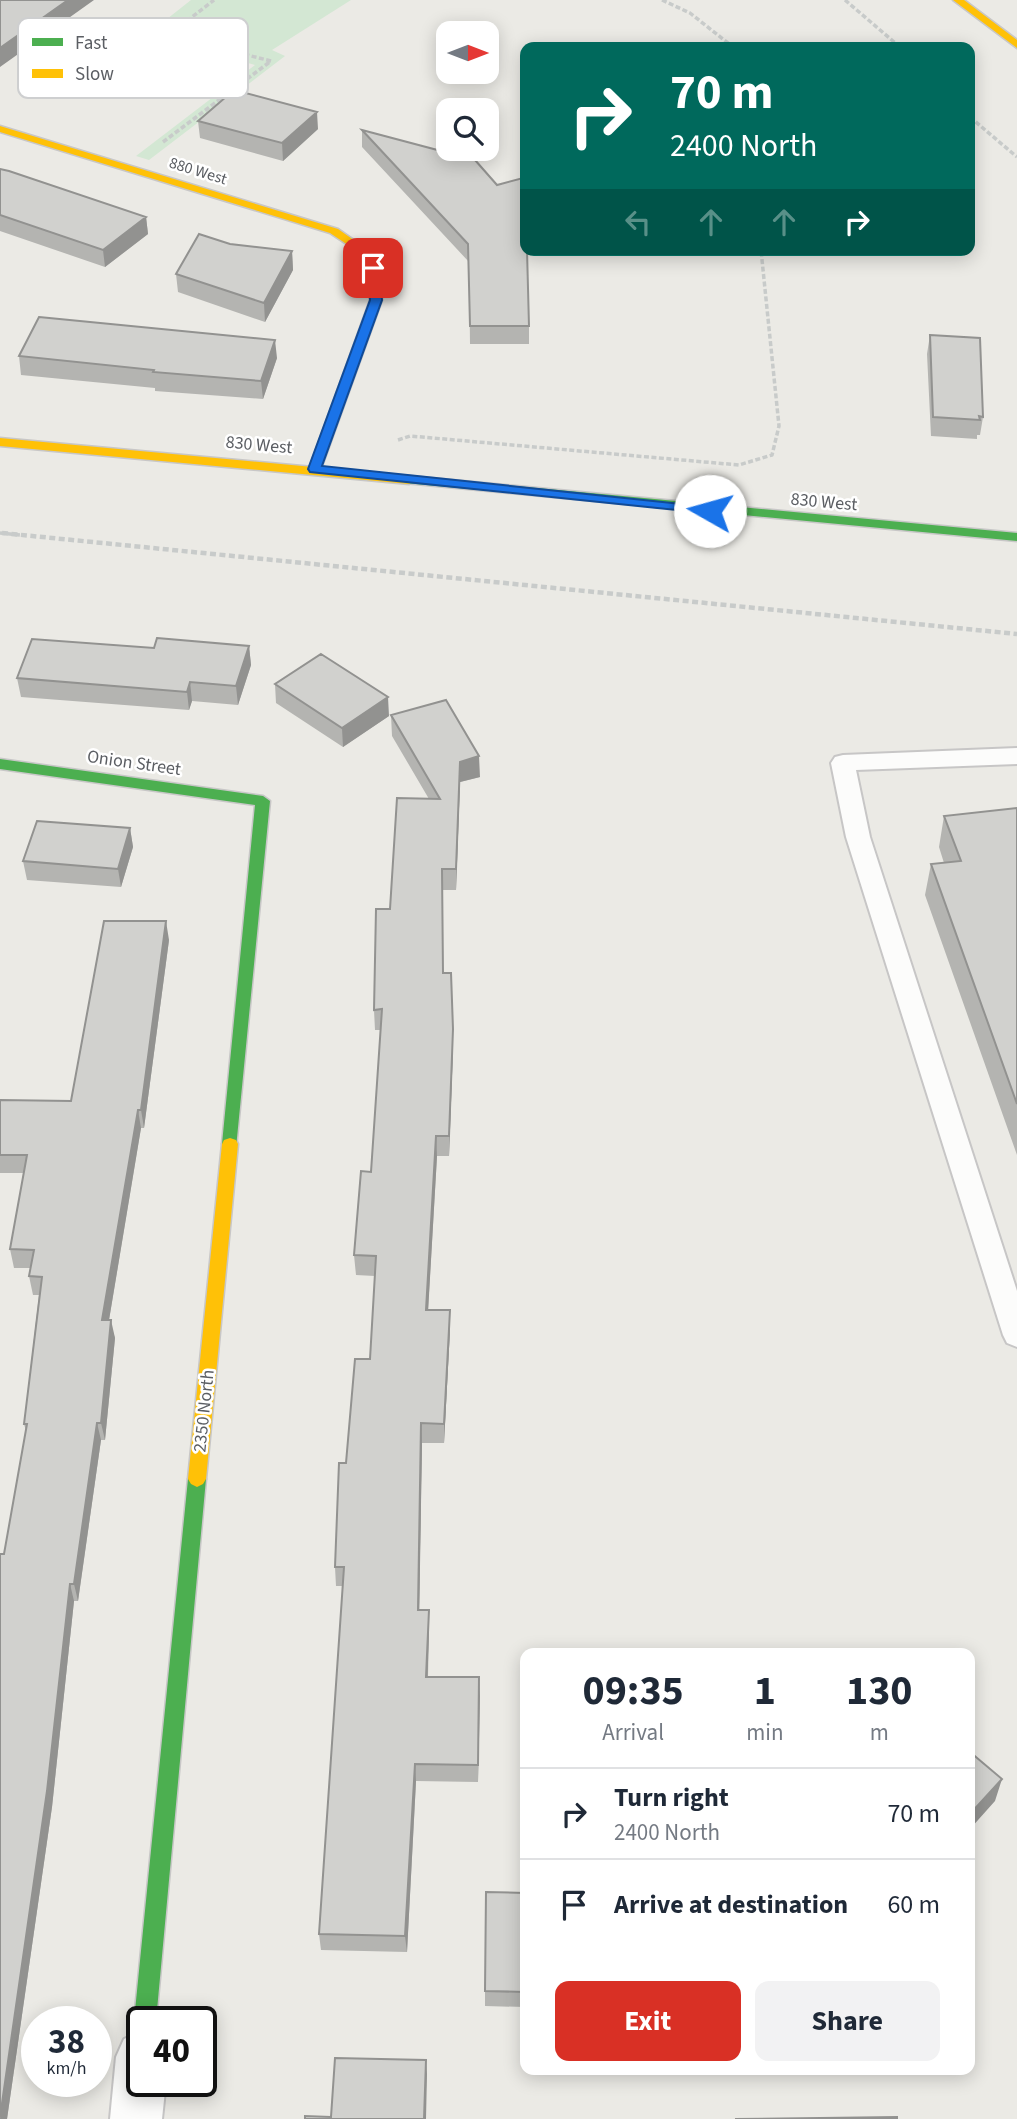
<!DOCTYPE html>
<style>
:root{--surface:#fff;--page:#f2f2f3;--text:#1f2937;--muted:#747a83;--line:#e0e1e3;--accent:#d93025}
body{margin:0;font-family:"Source Sans 3",sans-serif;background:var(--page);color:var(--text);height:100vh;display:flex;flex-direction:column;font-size:26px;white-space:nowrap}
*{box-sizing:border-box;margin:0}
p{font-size:23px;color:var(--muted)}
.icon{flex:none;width:38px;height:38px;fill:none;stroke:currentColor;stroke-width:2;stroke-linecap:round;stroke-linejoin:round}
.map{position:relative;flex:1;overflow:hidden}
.details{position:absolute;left:520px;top:1648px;width:455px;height:427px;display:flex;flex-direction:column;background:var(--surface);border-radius:14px;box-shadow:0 4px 18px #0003}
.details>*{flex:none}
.guide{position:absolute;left:520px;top:42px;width:455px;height:214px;border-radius:14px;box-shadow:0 4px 18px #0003;background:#00695c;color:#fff;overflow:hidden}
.needle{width:46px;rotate:90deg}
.controls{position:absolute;left:436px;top:21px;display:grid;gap:14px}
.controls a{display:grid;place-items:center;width:63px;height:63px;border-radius:14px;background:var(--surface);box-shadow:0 4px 18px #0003;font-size:35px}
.speed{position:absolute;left:21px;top:2006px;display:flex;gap:14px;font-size:35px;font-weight:700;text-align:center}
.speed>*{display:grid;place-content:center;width:91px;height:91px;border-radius:50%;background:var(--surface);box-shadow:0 4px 18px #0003;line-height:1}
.speed small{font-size:18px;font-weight:400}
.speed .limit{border:4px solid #111;border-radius:10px;background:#fff;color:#111}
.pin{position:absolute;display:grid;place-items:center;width:60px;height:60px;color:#fff;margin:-30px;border-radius:14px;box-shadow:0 4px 10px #0006}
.me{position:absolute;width:77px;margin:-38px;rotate:277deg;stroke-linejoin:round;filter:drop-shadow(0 0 5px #0008)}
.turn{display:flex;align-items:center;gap:24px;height:147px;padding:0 35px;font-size:32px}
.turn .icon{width:91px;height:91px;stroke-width:2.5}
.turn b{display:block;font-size:49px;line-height:60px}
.lanes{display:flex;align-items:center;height:66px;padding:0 35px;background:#0003;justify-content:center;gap:35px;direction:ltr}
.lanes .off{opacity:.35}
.eta{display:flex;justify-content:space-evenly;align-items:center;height:119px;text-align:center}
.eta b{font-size:42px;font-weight:700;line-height:49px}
.action{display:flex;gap:14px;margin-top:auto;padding:14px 35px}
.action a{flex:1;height:80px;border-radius:14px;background:var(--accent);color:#fff;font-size:28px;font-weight:700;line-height:80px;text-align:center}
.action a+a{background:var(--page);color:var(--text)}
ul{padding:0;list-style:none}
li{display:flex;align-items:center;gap:21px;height:91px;padding:0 35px;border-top:2px solid var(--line)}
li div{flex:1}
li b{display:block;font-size:26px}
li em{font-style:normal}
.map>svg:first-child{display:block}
.green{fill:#d3e7d3}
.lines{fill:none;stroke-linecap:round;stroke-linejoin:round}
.lane-casing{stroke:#c7c6c6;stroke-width:4}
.street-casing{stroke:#c7c6c6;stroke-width:4}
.fast-casing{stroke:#c8c7c7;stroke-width:3}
.slow-casing{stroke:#c8c7c7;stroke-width:3}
.path-far1{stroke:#c8cbca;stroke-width:3.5;stroke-dasharray:5 2.5;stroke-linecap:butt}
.path{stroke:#c8cbca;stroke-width:4.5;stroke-dasharray:6 3.5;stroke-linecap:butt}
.lane{fill:#fcfcfb;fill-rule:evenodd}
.street{fill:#fcfcfb;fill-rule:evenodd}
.fast{fill:#4caf50;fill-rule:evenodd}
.slow{fill:#ffc107;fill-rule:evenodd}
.wall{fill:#b4b4b1}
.shaded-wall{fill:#929290}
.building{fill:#d1d1ce;stroke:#929290;stroke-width:2}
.route{fill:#1a73e8;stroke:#114b97;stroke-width:2}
.labels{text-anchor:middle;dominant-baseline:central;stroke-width:5;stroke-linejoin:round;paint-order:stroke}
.far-street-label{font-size:16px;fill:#5b5e63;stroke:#fff}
.street-label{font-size:18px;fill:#5b5e63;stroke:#fff}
.key{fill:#fff;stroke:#cecfd0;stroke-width:2}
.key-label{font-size:19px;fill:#5b5e63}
</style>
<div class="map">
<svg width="1017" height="2119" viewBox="0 0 1017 2119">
<rect width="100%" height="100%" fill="#ebeae5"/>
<!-- green -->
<path class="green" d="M 191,0 L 351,0 L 272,50 L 285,56 L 149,160 L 136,156 L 255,65 L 148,34 Z"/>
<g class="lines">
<!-- lane casing -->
<g class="lane-casing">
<path id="lane" d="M 1017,748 L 1017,764 L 856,770 L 870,837 L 1017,1291 L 1017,1347 L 1007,1343 L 1003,1335 L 846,837 L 831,763 L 835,757 L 843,755 Z"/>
</g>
<!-- street casing -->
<g class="street-casing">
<path id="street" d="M 142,2031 L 142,2081 L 166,2081 L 162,2119 L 110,2119 L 116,2057 L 124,2039 Z"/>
</g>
<!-- fast casing -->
<g class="fast-casing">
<path id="fast" d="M 352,240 L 356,241 L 379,268 L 382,300 L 321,469 L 315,473 L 309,469 L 370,300 L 367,268 L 346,243 Z
M 409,476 L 1017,533 L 1017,541 L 405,483 L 403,480 Z
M 0,759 L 263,796 L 270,801 L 236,1148 L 224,1148 L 222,1144 L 255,805 L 0,769 Z
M 197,1471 L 203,1474 L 206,1479 L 156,2021 L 142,2021 L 142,2030 L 138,2028 L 134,2021 L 188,1479 L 191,1474 Z"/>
</g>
<!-- slow casing -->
<g class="slow-casing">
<path id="slow" d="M 953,0 L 964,0 L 1017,40 L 1017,48 Z
M 0,126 L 338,229 L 358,243 L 348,245 L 330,233 L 0,132 Z
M 0,438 L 409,476 L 415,480 L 409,484 L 0,446 Z
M 230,1138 L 236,1140 L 238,1144 L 206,1479 L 203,1484 L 197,1487 L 191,1484 L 188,1479 L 222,1144 L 224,1140 Z"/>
</g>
<!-- path-far1 -->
<path class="path-far1" d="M 662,0 L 690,13 L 733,47
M 845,0 L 900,47
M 970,117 L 1017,157
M 163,142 L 271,61 L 188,40 L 178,28 L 214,0
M 398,440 L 410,436 L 739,465 L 772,455 L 779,426 L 761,250
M 0,533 L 20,535"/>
<!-- path -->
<path class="path" d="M 2,533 L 1017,634"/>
<!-- lane -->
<use href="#lane" class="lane"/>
<!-- street -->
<use href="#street" class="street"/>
<!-- fast -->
<use href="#fast" class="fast"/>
<!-- slow -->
<use href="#slow" class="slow"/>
</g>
<!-- wall -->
<path class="wall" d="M 198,121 L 318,129 L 283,161 L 200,138 Z
M 362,130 L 475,160 L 529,326 L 529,344 L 470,344 L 469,262 L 362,147 Z
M 0,169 L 146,217 L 148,234 L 105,267 L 0,231 Z
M 230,244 L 292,251 L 293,270 L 265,322 L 178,292 L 176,274 Z
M 930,335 L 983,417 L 980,435 L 977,435 L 977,439 L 931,436 L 927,354 Z
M 19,356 L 277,358 L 263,399 L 155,391 L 155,388 L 21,375 Z
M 249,646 L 251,665 L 238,705 L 192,701 L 189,710 L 21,697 L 17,678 L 154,648 Z
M 275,684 L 389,716 L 343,747 L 276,703 Z
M 391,715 L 480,777 L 460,782 L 456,890 L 443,890 L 443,973 L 453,1049 L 449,1156 L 437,1156 L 428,1310 L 450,1310 L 450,1330 L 444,1443 L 422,1443 L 419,1610 L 429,1629 L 428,1677 L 479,1677 L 478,1782 L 416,1781 L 407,1952 L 321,1950 L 319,1934 L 343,1586 L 336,1586 L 335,1567 L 346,1463 L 370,1359 L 375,1276 L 356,1275 L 354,1255 L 371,1172 L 381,1030 L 375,1030 L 374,1010 L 390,909 L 429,799 L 392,736 Z
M 1017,808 L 1017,1155 L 925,895 L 931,864 L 944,863 L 939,847 L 944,816 Z
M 130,828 L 133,847 L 121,887 L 27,880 L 23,861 Z
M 169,940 L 144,1128 L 141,1128 L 109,1320 L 115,1338 L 105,1440 L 101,1440 L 78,1601 L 74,1601 L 52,1807 L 7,2119 L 0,2119 L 4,1554 L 26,1431 L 24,1424 L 39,1295 L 33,1295 L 29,1276 L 31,1268 L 14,1268 L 10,1249 L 24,1173 L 0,1173 L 0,1100 L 71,1101 Z
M 525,1893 L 525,2007 L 485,2006 L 485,1991 Z"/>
<!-- shaded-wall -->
<path class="shaded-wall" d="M 68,0 L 94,0 L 0,67 L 0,48 Z
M 317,112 L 318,129 L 283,161 L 282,143 Z
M 146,217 L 148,234 L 105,267 L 103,250 Z
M 292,251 L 293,270 L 265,322 L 264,303 Z
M 275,340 L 277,358 L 263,399 L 261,381 Z
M 249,646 L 251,665 L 238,705 L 236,686 Z
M 190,682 L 192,701 L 189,710 L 187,692 Z
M 388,697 L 389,716 L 343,747 L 342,728 Z
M 479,756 L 480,777 L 460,782 L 456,890 L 456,869 L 460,762 Z
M 130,828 L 133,847 L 121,887 L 118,869 Z
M 166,921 L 169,940 L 144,1128 L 141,1110 Z
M 453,1029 L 453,1049 L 449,1156 L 449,1136 Z
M 138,1110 L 141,1128 L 106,1338 L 102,1320 Z
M 436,1136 L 437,1156 L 427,1330 L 426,1310 Z
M 450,1310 L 450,1330 L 444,1443 L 444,1424 Z
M 111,1320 L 115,1338 L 105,1440 L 101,1423 Z
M 97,1423 L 101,1440 L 78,1601 L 74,1584 Z
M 421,1423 L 422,1443 L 419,1628 L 418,1610 Z
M 70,1584 L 74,1601 L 52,1807 L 7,2119 L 0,2119 Z
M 429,1610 L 429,1629 L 427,1695 L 426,1677 Z
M 479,1677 L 480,1696 L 478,1782 L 478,1765 Z
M 415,1764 L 416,1781 L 407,1952 L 405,1936 Z
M 1002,1779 L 995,1801 L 970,1829 L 970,1814 Z
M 426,2060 L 427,2074 L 426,2119 L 424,2119 Z"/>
<!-- building -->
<path class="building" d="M 0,0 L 68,0 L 0,48 Z
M 234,90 L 317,112 L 282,143 L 198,121 Z
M 362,130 L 475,160 L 497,185 L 523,178 L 525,179 L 525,250 L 527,250 L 529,326 L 470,326 L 468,244 Z
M 0,169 L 9,171 L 146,217 L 103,250 L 0,215 Z
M 199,234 L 230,244 L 292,251 L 264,303 L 176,274 Z
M 39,317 L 275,340 L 261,381 L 153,372 L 154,370 L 19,356 Z
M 930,335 L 980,338 L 983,417 L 979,416 L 980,420 L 933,417 Z
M 157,638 L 249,646 L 236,686 L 190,682 L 187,692 L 17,678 L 32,639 L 154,648 Z
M 321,654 L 388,697 L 342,728 L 275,684 Z
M 446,700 L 479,756 L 460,762 L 456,869 L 442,869 L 443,973 L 451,973 L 453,1029 L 449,1136 L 436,1136 L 426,1310 L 450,1310 L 444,1424 L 421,1423 L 418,1610 L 429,1610 L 426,1677 L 479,1677 L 478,1765 L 415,1764 L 405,1936 L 319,1934 L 344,1567 L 335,1567 L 339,1463 L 346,1463 L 355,1359 L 370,1359 L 376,1256 L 354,1255 L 361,1171 L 371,1172 L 382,1009 L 374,1010 L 376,909 L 390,909 L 397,798 L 440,799 L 391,715 Z
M 1017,808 L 1017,1104 L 931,864 L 961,861 L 944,816 Z
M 37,821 L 130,828 L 118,869 L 23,861 Z
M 104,921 L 166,921 L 141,1110 L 138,1110 L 102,1320 L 111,1320 L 101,1423 L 97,1423 L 74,1584 L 70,1584 L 47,1791 L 0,2117 L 0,1554 L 4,1554 L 27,1424 L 24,1424 L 42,1277 L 29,1276 L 34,1250 L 10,1249 L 27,1155 L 0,1155 L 0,1100 L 71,1101 Z
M 970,1752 L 1002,1779 L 970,1814 Z
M 486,1892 L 525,1893 L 525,1992 L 485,1991 Z
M 335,2058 L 426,2060 L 424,2119 L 305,2119 L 305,2116 L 331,2117 Z
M 897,2117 L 897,2119 L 735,2119 Z"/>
<!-- route -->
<path class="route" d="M 373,265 L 379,268 L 382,300 L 322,466 L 710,507 L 715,508 L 715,514 L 310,472 L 308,469 L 370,300 L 367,268 Z"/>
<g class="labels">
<!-- far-street labels -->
<g class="far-street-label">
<text transform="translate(198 171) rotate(17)">880 West</text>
</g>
<!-- street labels -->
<g class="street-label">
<text transform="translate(259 445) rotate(5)">830 West</text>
<text transform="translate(824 502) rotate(5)">830 West</text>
<text transform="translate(134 763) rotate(8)">Onion Street</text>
<text transform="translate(204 1411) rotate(-84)">2350 North</text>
</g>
</g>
<!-- legend -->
<rect x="18" y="18" width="230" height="80" rx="10" class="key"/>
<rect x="32" y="38" width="31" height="8" fill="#4caf50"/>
<rect x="32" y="69" width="31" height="9" fill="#ffc107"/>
<g class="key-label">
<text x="75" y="49">Fast</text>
<text x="75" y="80">Slow</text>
</g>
</svg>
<div class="controls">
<a><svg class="needle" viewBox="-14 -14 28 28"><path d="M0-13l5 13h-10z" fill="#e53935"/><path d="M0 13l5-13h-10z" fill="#747a83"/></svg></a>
<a><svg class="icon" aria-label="search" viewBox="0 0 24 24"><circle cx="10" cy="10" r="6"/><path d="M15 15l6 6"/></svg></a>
</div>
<div class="speed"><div>38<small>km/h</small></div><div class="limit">40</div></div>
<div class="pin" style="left:373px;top:268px;background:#d93025"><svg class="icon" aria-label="arrive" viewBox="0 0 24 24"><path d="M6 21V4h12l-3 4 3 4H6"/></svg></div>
<svg class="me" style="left:710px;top:511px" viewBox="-20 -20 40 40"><circle r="19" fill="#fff"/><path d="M0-13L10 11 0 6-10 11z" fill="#1a73e8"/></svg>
<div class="guide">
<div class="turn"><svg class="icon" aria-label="right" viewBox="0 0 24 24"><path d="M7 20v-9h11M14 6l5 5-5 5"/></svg><div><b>70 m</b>2400 North</div></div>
<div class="lanes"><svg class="icon off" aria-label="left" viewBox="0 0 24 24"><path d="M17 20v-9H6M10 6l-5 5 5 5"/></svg><svg class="icon off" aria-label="ahead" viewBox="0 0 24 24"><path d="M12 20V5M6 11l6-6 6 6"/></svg><svg class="icon off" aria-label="ahead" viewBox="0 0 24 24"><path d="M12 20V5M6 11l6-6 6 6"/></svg><svg class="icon" aria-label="right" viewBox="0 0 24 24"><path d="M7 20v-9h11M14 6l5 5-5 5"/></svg></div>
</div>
<section class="details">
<div class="eta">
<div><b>09:35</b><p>Arrival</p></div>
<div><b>1</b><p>min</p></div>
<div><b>130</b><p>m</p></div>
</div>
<ul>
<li><svg class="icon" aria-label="right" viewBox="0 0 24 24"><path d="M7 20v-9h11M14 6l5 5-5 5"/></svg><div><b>Turn right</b><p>2400 North</p></div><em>70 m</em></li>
<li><svg class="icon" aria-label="arrive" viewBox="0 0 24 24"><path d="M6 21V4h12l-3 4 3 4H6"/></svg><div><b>Arrive at destination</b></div><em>60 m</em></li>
</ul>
<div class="action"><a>Exit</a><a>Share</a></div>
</section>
</div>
